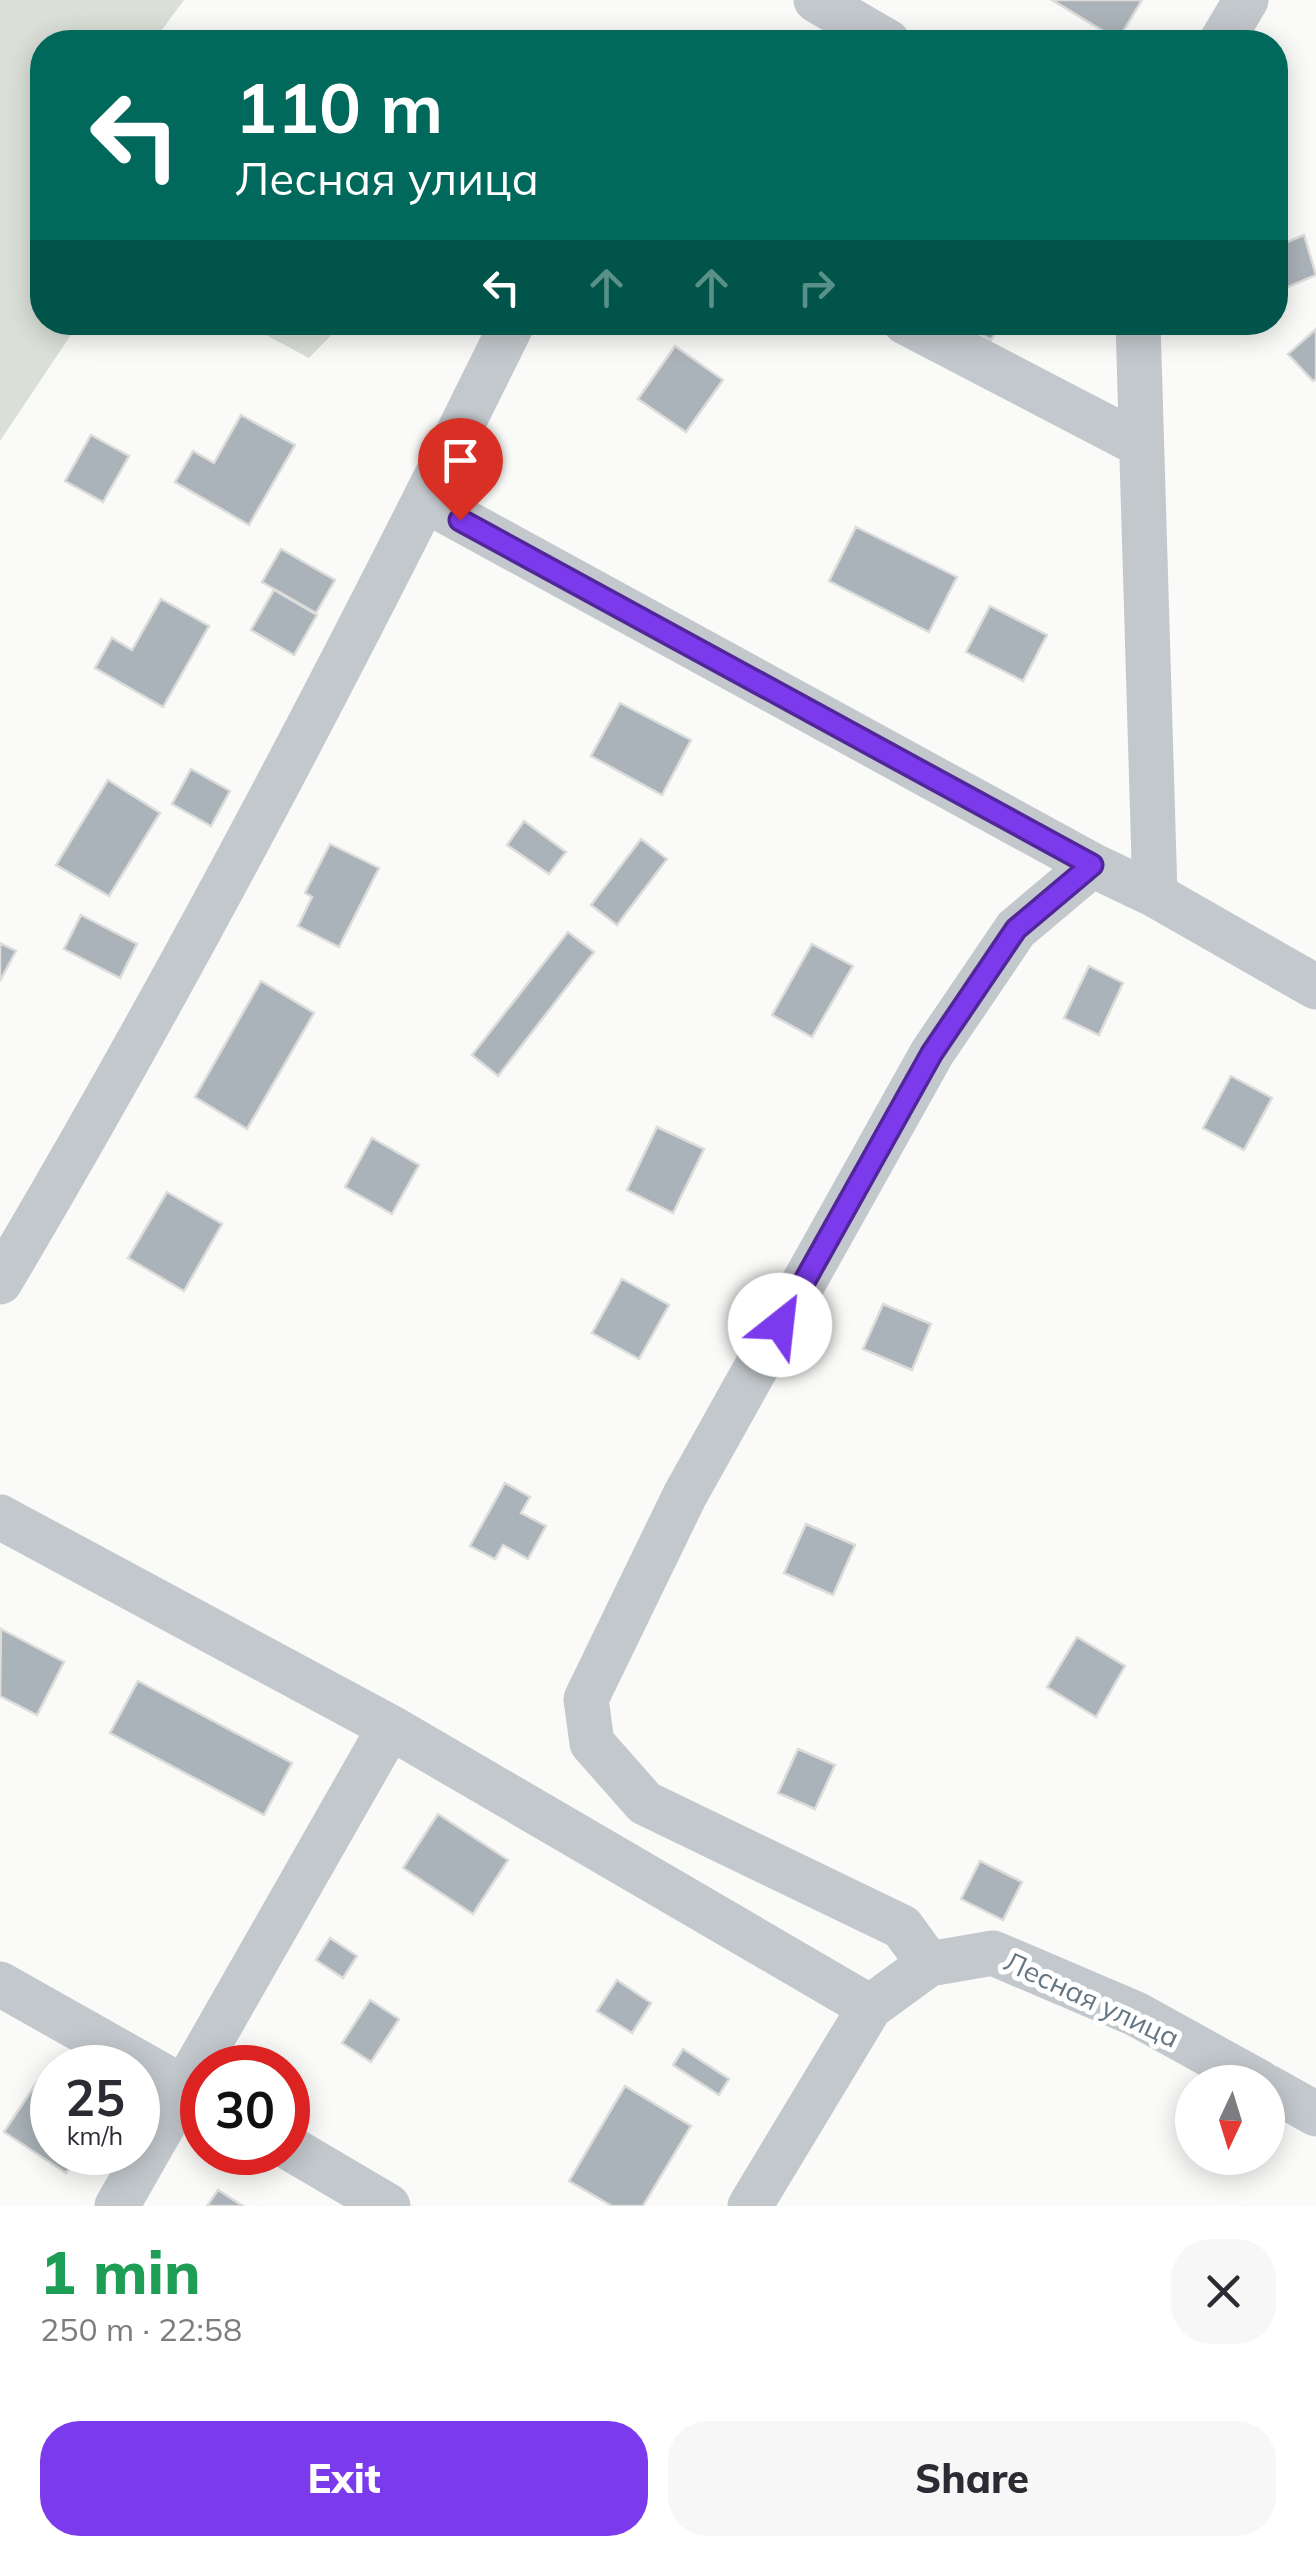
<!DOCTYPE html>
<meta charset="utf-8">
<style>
:root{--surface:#fff;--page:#f7f7f7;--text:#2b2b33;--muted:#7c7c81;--accent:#7c3aed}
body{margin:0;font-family:Mulish,sans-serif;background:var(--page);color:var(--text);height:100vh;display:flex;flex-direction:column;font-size:38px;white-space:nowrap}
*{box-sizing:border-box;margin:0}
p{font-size:32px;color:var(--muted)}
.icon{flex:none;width:55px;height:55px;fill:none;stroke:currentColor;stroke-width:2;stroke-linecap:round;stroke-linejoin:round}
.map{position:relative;height:2206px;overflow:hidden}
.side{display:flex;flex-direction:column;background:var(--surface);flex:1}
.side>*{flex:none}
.banner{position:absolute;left:30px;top:30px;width:1258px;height:305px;border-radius:40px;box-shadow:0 5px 25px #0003;background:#00695c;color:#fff;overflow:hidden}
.needle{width:65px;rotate:184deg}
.controls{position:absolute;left:1175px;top:2065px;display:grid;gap:20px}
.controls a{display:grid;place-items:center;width:110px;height:110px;border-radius:50%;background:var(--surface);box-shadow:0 5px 25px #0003;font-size:50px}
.speed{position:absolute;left:30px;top:2045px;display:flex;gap:20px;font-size:50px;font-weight:700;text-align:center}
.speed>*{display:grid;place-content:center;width:130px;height:130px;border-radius:50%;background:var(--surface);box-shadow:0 5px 25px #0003;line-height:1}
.speed small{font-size:25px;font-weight:400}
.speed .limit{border:15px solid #d22;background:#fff;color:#111}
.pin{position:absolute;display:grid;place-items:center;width:85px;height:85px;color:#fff;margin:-102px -42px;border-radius:50% 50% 50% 0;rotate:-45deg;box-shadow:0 0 10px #0007}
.pin .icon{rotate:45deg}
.me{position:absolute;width:110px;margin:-55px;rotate:29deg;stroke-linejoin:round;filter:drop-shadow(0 0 8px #0008)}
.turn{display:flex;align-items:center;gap:35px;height:210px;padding:0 40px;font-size:45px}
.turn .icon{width:130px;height:130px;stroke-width:2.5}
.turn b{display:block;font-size:70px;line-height:85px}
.lanes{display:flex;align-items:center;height:95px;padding:0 40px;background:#0003;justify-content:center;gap:50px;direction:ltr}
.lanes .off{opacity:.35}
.round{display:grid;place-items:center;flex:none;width:105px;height:105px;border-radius:40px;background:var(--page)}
.overview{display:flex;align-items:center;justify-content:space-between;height:170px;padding:0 40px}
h1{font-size:60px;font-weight:800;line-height:75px;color:#1e9e55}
.action{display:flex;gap:20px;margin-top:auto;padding:20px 40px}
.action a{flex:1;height:115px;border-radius:40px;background:var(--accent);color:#fff;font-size:40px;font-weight:800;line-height:115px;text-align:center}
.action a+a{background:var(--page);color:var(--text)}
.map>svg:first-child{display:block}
.green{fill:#dadfd7}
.building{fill:#aab3b9;stroke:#dcdcda;stroke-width:2.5}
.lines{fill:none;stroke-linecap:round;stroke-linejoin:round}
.minor{stroke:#c3c8cc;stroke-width:45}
.route-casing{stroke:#51269a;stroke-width:25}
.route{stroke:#7c3aed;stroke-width:18}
.labels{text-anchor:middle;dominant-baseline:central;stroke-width:10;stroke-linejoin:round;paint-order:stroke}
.street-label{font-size:28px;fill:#657683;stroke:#fff}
</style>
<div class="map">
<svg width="1316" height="2206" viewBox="0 0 1316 2206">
<rect width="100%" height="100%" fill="#fafaf8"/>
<!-- green -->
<path class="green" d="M 0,0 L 184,0 L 153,42 L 42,42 L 42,322 L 79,323 L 0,441 Z
M 244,323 L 244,322 L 343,323 L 309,358 Z"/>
<!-- building -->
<path class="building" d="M 1052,0 L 1142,0 L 1118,40 Z
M 1304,235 L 1316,275 L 1281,290 L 1275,276 L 1275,247 Z
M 960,322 L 1001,322 L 991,340 Z
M 1316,329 L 1316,379 L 1313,381 L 1288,354 Z
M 675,346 L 723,380 L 686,432 L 638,399 Z
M 241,415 L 295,445 L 249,525 L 175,482 L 193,451 L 214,463 Z
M 91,435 L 129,456 L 103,502 L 65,481 Z
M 856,527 L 957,577 L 929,632 L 829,581 Z
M 281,549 L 335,580 L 316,613 L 262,582 Z
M 274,590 L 317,615 L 294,655 L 251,630 Z
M 161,599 L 209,626 L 163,707 L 95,668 L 112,638 L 132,650 Z
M 990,606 L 1047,635 L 1023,681 L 966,652 Z
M 620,703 L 691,740 L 662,795 L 591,756 Z
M 191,769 L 230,791 L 211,826 L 172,804 Z
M 108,780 L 160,813 L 109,896 L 56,865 Z
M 524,821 L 566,852 L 549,874 L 507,845 Z
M 641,839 L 667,859 L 617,925 L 591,905 Z
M 330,844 L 379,868 L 339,947 L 298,926 L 312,897 L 305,893 Z
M 81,915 L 137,944 L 120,978 L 64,949 Z
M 568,932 L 594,952 L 498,1076 L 472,1055 Z
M 0,943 L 16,951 L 0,981 Z
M 812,944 L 853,966 L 812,1037 L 772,1015 Z
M 1089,966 L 1123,983 L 1099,1035 L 1064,1018 Z
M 261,981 L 314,1013 L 247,1129 L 195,1097 Z
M 1231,1076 L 1272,1098 L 1244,1150 L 1203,1128 Z
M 657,1127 L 704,1149 L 673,1213 L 627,1190 Z
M 372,1138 L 419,1165 L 392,1214 L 345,1187 Z
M 167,1192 L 222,1224 L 184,1291 L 128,1258 Z
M 622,1279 L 669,1305 L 639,1359 L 592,1333 Z
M 883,1304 L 931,1324 L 912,1370 L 863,1349 Z
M 505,1483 L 530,1497 L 521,1513 L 546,1526 L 528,1559 L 503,1545 L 495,1559 L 470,1546 Z
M 806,1524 L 855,1545 L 833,1595 L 784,1573 Z
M 1,1629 L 64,1662 L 37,1715 L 0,1696 Z
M 1077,1637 L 1125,1666 L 1096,1717 L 1047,1687 Z
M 138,1681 L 292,1763 L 264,1815 L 110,1733 Z
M 798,1749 L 835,1765 L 815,1809 L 778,1793 Z
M 438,1814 L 508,1860 L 473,1914 L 403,1868 Z
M 980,1861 L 1022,1882 L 1003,1920 L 961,1899 Z
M 330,1938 L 357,1956 L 343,1978 L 316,1960 Z
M 617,1980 L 651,2003 L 632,2033 L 597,2011 Z
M 370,2000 L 399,2019 L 371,2062 L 342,2043 Z
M 683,2049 L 729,2079 L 719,2095 L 673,2065 Z
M 37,2082 L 52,2092 L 52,2152 L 80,2152 L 66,2173 L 4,2132 Z
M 625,2086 L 691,2126 L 643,2206 L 612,2206 L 569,2181 Z
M 218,2190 L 243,2206 L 207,2206 Z"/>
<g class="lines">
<!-- minor -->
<path class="minor" d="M 816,0 L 888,42
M 1221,42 L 1246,0
M 905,322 L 1141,445
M 1138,322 L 1155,895
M 425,500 L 1092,865 L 1155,895 L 1316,987
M 0,1282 C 185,970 353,648 513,322
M 0,1517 L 390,1727 L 870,2007
M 929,1964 L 902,1927 L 645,1803 L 592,1743 L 586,1699 L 685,1495 L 932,1053 L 1016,929 L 1092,865
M 0,1984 L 202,2098
M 1268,2087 L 1316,2114
M 288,2147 L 388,2206
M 117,2206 L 390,1727
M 750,2206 L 870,2007 L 929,1964 L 993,1953 L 1136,2014 L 1259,2082"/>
</g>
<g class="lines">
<!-- route casing -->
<g class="route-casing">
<path id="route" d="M 460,520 L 1092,865 L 1016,929 L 932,1053 L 780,1325"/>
</g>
<!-- route -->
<use href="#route" class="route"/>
</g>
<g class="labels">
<!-- street labels -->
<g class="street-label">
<text transform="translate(1092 1999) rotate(25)">Лесная улица</text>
</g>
</g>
</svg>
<div class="controls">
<a><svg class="needle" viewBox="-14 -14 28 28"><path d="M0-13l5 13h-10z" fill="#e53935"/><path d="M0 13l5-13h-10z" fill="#7c7c81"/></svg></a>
</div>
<div class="speed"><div>25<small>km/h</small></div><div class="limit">30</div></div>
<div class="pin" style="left:460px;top:520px;background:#d93025"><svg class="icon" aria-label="arrive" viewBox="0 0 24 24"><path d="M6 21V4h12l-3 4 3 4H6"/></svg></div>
<svg class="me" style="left:780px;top:1325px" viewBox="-20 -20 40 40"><circle r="19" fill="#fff"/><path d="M0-13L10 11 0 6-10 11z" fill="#7c3aed"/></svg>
<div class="banner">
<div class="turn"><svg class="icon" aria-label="left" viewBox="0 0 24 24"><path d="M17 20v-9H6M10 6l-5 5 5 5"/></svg><div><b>110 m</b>Лесная улица</div></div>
<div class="lanes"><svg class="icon" aria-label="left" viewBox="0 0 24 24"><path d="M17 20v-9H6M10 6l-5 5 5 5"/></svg><svg class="icon off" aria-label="ahead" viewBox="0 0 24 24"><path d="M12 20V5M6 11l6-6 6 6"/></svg><svg class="icon off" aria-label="ahead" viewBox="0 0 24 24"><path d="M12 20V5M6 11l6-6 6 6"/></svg><svg class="icon off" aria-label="right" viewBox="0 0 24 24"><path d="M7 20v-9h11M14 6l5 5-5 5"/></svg></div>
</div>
</div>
<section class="side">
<div class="overview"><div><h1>1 min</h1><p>250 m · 22:58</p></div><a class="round"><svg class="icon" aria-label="close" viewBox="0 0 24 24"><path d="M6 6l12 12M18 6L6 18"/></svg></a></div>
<div class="action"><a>Exit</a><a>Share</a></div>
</section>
